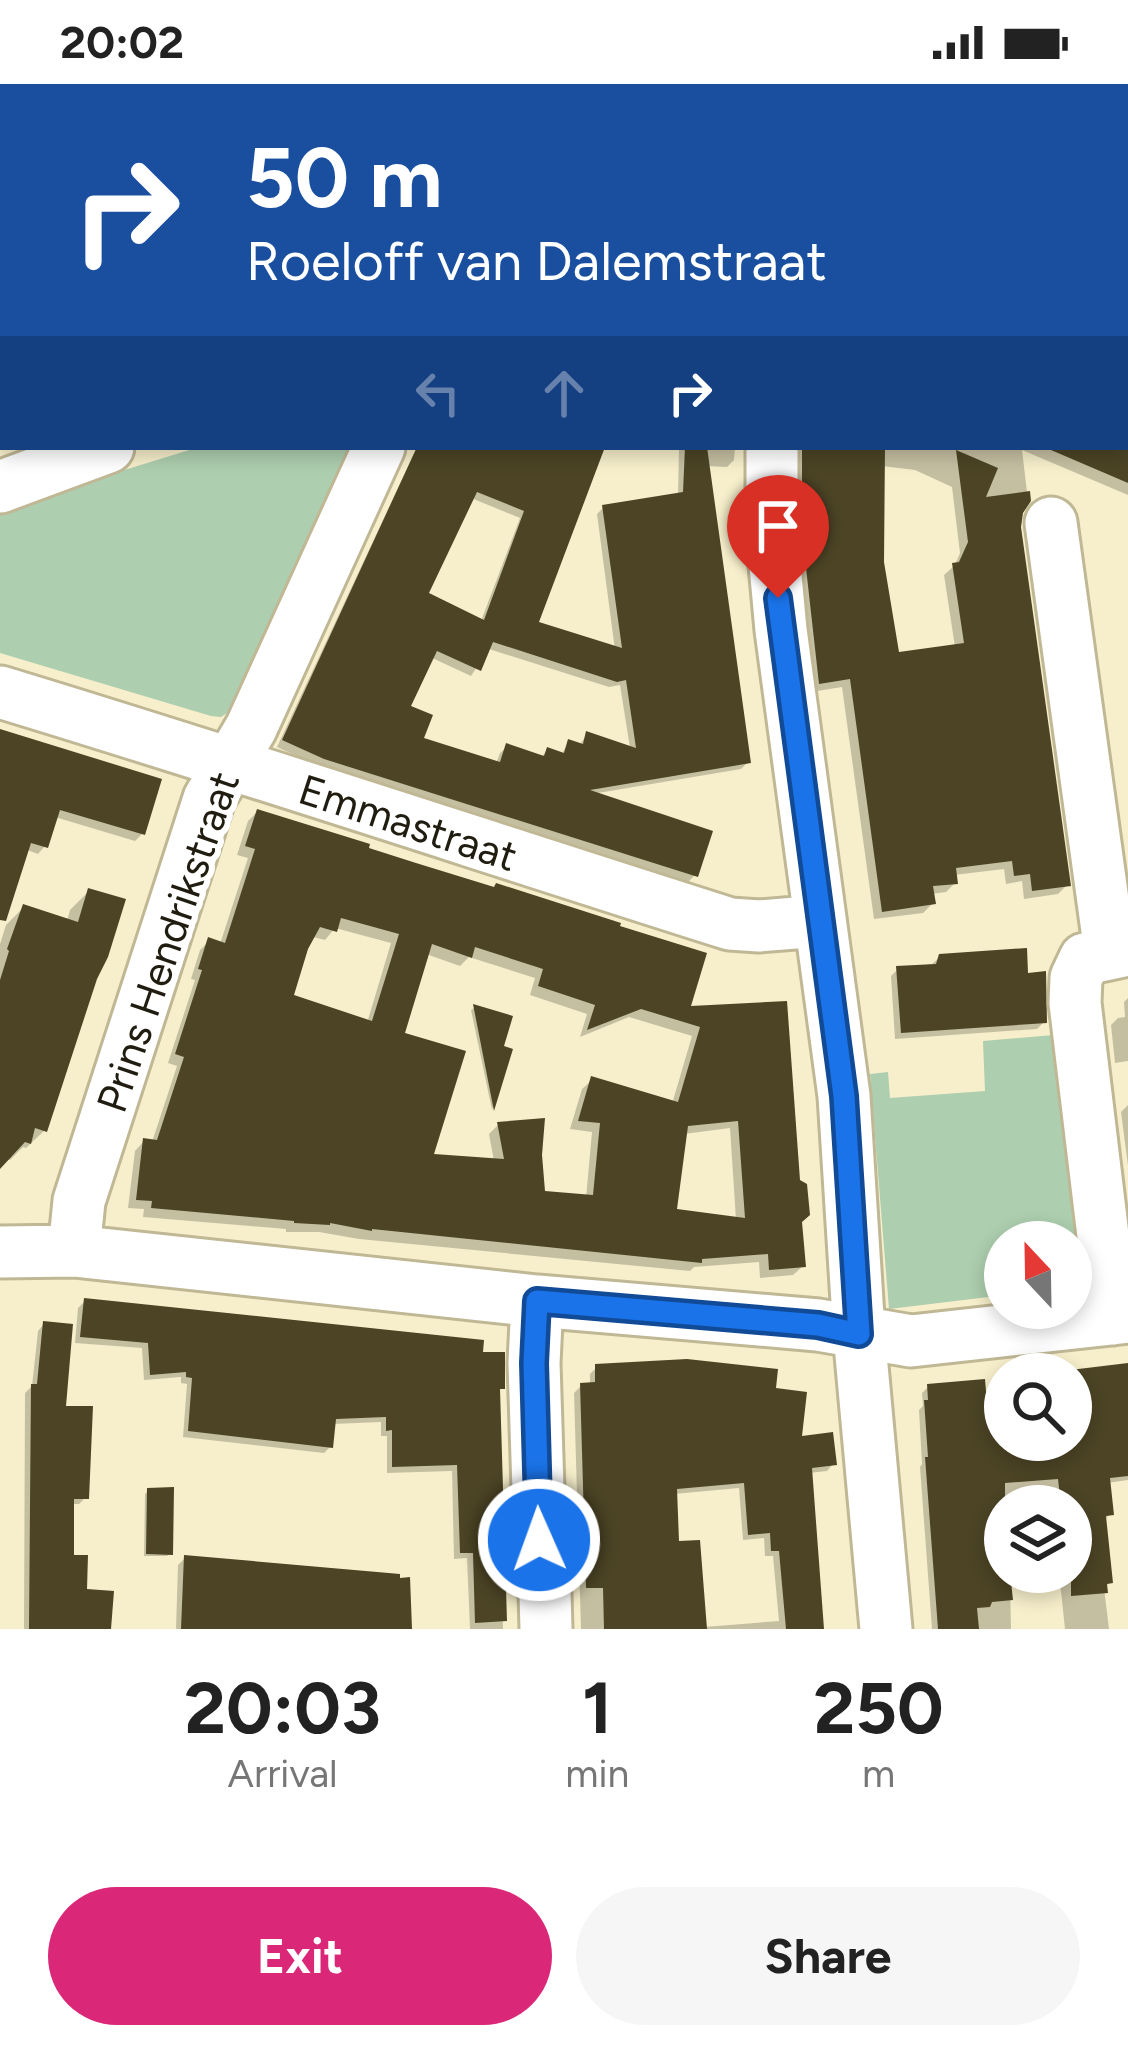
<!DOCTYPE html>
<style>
:root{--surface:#fff;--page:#f6f6f6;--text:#222;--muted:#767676;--accent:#db2777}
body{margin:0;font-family:Figtree,sans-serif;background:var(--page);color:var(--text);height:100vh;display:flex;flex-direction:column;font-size:45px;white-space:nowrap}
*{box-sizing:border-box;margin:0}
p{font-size:39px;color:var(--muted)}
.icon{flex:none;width:66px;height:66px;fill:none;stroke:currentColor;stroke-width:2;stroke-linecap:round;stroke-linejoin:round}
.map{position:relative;height:1545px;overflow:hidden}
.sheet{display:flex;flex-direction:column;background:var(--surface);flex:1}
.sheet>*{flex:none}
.banner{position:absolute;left:0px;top:0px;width:1128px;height:366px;box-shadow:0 6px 18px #0003;background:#1a4fa0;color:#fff;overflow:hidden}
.needle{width:78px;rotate:338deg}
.tools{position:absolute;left:984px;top:1137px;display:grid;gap:24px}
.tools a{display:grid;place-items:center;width:108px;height:108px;border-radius:50%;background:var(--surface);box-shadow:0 6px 18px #0003;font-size:60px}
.pin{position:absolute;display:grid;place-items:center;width:102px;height:102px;color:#fff;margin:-123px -51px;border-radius:50% 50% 50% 0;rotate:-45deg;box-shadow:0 0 12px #0007}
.pin .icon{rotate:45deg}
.me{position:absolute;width:132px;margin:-66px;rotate:358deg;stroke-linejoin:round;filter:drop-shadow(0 0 9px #0008)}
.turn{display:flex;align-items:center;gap:42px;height:252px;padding:0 48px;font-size:54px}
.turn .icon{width:156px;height:156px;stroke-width:2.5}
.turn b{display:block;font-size:84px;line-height:102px}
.lanes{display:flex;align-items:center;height:114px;padding:0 48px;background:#0003;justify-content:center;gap:60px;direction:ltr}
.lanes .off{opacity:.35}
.eta{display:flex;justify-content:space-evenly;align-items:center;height:204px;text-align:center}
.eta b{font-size:72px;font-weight:700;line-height:84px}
.cta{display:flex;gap:24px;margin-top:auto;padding:24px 48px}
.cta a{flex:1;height:138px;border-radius:72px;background:var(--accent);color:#fff;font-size:48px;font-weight:700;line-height:138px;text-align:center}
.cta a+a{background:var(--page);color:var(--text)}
.status{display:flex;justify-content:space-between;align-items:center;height:84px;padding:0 60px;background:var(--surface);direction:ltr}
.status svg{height:33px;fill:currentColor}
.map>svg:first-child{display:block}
.green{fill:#adceaf}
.shadow{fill:#0003;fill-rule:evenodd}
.building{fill:#4c4425;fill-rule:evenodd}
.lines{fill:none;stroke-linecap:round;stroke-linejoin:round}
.minor-casing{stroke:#c0b795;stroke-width:57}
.minor{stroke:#fff;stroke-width:51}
.route-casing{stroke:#114b97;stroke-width:30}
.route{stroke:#1a73e8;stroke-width:21}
.labels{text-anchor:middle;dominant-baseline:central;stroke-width:12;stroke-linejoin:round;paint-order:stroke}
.street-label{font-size:42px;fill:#201d10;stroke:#fff}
</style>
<div class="status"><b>20:02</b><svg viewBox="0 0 49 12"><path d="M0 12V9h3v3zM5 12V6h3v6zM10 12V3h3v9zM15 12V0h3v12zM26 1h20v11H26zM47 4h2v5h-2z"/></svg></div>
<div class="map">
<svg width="1128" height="1545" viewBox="0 0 1128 1545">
<rect width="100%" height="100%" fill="#f7efcb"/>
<!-- green -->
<path class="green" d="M 199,363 L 351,363 L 227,629 L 221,633 L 211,632 L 0,569 L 0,419 L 92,396 Z
M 1065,950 L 1093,1201 L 1071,1203 L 1071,1158 L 1005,1158 L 1005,1211 L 889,1225 L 870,990 L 888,988 L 890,1014 L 985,1007 L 983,957 Z"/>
<!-- shadow -->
<path class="shadow" d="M 52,0 L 104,0 L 103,3 L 61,3 Z
M 132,0 L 250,0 L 249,3 L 141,3 Z
M 843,0 L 993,0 L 991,3 L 850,3 Z
M 0,110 L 3,111 L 3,363 L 10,363 L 0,366 Z
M 1125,133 L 1128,135 L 1128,214 L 1125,213 Z
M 1125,328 L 1128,329 L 1128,411 L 1022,366 L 1028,416 L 1020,428 L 1018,443 L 1067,801 L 1058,810 L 1024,815 L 1022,797 L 1006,800 L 1004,785 L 954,791 L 955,799 L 946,808 L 931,810 L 933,819 L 923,829 L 874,835 L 842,603 L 811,608 L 794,458 L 793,363 L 1125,363 ZM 882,382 L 915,386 L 952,403 L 960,469 L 955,481 L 944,491 L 955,563 L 897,572 L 881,478 Z
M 417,363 L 602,363 L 535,540 L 615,566 L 597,430 L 604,423 L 678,412 L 679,363 L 735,363 L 734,376 L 727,383 L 707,382 L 748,678 L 741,685 L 592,710 L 695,791 L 688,798 L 316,681 L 277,663 ZM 471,414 L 520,434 L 481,537 L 425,510 ZM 489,565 L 609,603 L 620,601 L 630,664 L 587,650 L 579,662 L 569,658 L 561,671 L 548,666 L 540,674 L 507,663 L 500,669 L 496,680 L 420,656 L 407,623 L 430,573 L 471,592 Z
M 0,648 L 142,750 L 135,757 L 55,733 L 45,762 L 38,770 L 0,756 Z
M 257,728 L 365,766 L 687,925 L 784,920 L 803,1182 L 793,1191 L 760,1194 L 759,1178 L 694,1183 L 690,1187 L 359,1155 L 319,1148 L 286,1148 L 286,1145 L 143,1133 L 144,1125 L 128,1124 L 135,1067 L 144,1057 L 152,1058 L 177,982 L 168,979 L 195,896 L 191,895 L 200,866 L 209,857 L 220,860 L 248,774 L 237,771 L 248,737 ZM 335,844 L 391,859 L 367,939 L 290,913 L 309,852 L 325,856 ZM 426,870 L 460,882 L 469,873 L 535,894 L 530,911 L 587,930 L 580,953 L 629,933 L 692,952 L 672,1020 L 592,996 L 582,1005 L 570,1045 L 592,1048 L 586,1114 L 543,1110 L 539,1071 L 498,1041 L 489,1050 L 494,1077 L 430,1072 L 401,951 ZM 730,1044 L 736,1136 L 674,1128 L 684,1050 Z
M 89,807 L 45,1046 L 26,1064 L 23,1063 L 10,1076 L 5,1075 L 0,1080 L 0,860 L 6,841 L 24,823 L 67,837 L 70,826 Z
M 940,873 L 1026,892 L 1044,938 L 1037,945 L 895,955 L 891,892 L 898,885 L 932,880 Z
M 1128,914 L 1128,977 L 1115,979 L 1111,941 L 1118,934 L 1125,933 L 1124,918 Z
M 474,924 L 510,934 L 501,964 L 509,967 L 492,1026 L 471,926 Z
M 1128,1021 L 1128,1082 L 1121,1028 Z
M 85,1217 L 479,1271 L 502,1304 L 497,1308 L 503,1545 L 470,1545 L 467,1474 L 454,1475 L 452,1387 L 387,1389 L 387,1352 L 381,1352 L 381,1338 L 333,1340 L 330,1363 L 324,1369 L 183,1353 L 187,1300 L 181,1299 L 181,1293 L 144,1296 L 142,1264 L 75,1259 L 78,1224 Z
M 44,1240 L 86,1413 L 79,1420 L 71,1420 L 71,1474 L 84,1508 L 108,1545 L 24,1545 L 25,1309 L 32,1302 L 38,1247 Z
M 1128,1282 L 1128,1396 L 1107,1399 L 1110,1430 L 1103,1437 L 1110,1498 L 1104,1504 L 1109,1545 L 1065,1545 L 1059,1488 L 1071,1488 L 1071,1422 L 1005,1422 L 1005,1488 L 1008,1488 L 1010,1500 L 1011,1545 L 932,1545 L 920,1383 L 922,1380 L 919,1326 L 923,1322 L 922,1309 L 928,1303 L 986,1348 L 1005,1356 L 1071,1356 L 1071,1290 L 1060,1290 Z
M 597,1283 L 773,1307 L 799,1355 L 833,1380 L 827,1387 L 809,1389 L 821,1545 L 581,1545 L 574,1309 L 581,1302 L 590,1302 L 590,1290 ZM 739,1404 L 743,1456 L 764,1454 L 765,1472 L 773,1472 L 779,1537 L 704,1543 L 676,1460 L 674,1410 Z
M 148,1407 L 170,1470 L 167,1472 L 144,1472 L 145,1410 Z
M 185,1474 L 406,1545 L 176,1545 L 178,1481 Z"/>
<!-- building -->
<path class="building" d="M 417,363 L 605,363 L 539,538 L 622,564 L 602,421 L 683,408 L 685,363 L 707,363 L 751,679 L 590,706 L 713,747 L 698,793 L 324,675 L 282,656 ZM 477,408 L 524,427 L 484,536 L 429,509 ZM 493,558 L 617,598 L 626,596 L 636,664 L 586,647 L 583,660 L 568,655 L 564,669 L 547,663 L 544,672 L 506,659 L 500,678 L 424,654 L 433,631 L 411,622 L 437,567 L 481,587 Z
M 802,363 L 885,363 L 884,478 L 899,568 L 964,559 L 952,479 L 959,478 L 968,458 L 956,366 L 998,384 L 986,413 L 1030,407 L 1031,417 L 1023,429 L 1021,443 L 1071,802 L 1032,807 L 1030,790 L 1014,792 L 1012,777 L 956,784 L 958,800 L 933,802 L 936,820 L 882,828 L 850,595 L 819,600 L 802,448 Z
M 1044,363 L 1128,363 L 1128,399 Z
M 0,645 L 162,695 L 145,751 L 60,726 L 48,764 L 31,759 L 6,837 L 0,836 Z
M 257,725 L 370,760 L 369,764 L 416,779 L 494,803 L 496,799 L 621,839 L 620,842 L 707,869 L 691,922 L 787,917 L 800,1096 L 807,1100 L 810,1131 L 802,1138 L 806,1183 L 769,1186 L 768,1170 L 702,1175 L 702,1179 L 372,1145 L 372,1147 L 330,1139 L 330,1141 L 294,1139 L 294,1137 L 151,1124 L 152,1117 L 136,1116 L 143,1054 L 157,1056 L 184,973 L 175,970 L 202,886 L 198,885 L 208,853 L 225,859 L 255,765 L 245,762 ZM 341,834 L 399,850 L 372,937 L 294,911 L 308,865 L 320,843 L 337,848 ZM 432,860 L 472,874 L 475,863 L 543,885 L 538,902 L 595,921 L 587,946 L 641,925 L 700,943 L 678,1018 L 591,992 L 578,1037 L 600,1039 L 593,1111 L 545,1107 L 542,1071 L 545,1034 L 497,1038 L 504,1075 L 434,1070 L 466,967 L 405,949 ZM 738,1037 L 745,1134 L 677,1125 L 688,1042 Z
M 88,804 L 126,815 L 108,873 L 97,895 L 47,1048 L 35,1044 L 31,1060 L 25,1058 L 0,1085 L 0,896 L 9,867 L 7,865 L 23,820 L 78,838 Z
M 1027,864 L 1028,889 L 1046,887 L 1047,939 L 901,949 L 896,882 L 936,880 L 939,870 Z
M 473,920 L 513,932 L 504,962 L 513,965 L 494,1027 Z
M 84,1214 L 484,1256 L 483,1268 L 505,1268 L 505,1305 L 500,1305 L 507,1537 L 475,1539 L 473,1469 L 460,1469 L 457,1381 L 392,1383 L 392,1346 L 386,1347 L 386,1333 L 336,1335 L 333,1364 L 188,1347 L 192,1294 L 186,1293 L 186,1288 L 150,1291 L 148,1259 L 80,1253 Z
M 43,1237 L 73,1240 L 66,1322 L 93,1322 L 89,1415 L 74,1415 L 74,1471 L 88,1471 L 87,1505 L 114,1507 L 111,1545 L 29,1545 L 31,1300 L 37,1300 Z
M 687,1275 L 778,1285 L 776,1304 L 807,1308 L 802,1352 L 833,1348 L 837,1381 L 812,1384 L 824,1545 L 786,1545 L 779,1467 L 771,1467 L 770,1449 L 748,1451 L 744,1399 L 677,1405 L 679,1457 L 700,1456 L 707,1545 L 604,1545 L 603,1504 L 586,1504 L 580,1299 L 595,1298 L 595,1280 Z
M 1128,1279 L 1128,1392 L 1110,1394 L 1114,1431 L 1106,1432 L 1113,1499 L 1107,1500 L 1108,1509 L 1071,1512 L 1071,1422 L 1061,1422 L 1058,1395 L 1005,1399 L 1005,1488 L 1010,1488 L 1013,1516 L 992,1518 L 990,1523 L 977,1524 L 979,1545 L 938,1545 L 925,1373 L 928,1373 L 924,1316 L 928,1316 L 927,1300 L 985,1295 L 989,1345 L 1005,1344 L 1008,1365 L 1077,1357 L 1070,1286 Z
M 174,1403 L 173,1471 L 146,1470 L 147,1404 Z
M 184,1471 L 400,1490 L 400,1494 L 410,1493 L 412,1545 L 181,1545 Z"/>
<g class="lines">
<!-- minor casing -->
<g class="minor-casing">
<path id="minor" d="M 401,0 L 409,3
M 554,3 L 556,0
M 819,3 L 820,0
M 1125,278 L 1128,279
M 772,363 L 772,449 L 781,546 L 844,1012 L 859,1249 L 886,1545
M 0,403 L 108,363
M 1051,439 L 1110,868
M 0,608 C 244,682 487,763 730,840 L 759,842 L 820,837
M 74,1167 L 79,1117 L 209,715 L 251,644 L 379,363
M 0,1168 L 74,1167 L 537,1217 L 818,1241 L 911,1257 L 1128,1233
M 537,1217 L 534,1279 L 541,1500 L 545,1509 L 546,1545
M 1113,1235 L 1075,919 L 1076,894 L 1085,875 L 1128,866"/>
</g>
<!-- minor -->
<use href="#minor" class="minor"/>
</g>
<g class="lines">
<!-- route casing -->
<g class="route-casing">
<path id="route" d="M 539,1456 L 534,1279 L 537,1217 L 818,1241 L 859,1250 L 844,1012 L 778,514"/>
</g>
<!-- route -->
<use href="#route" class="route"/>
</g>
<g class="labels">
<!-- street labels -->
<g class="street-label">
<text transform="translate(408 739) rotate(18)">Emmastraat</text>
<text transform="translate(168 858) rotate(-71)">Prins Hendrikstraat</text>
</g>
</g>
</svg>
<div class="tools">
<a><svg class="needle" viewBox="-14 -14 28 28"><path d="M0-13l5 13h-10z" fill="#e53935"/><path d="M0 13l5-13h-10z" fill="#767676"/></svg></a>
<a><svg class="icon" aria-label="search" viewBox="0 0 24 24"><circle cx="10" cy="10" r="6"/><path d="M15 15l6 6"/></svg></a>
<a><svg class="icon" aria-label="layers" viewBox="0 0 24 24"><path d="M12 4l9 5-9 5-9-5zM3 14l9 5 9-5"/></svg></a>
</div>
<div class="pin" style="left:778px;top:514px;background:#d93025"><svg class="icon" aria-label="arrive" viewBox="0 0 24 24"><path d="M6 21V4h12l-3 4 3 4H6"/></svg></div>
<svg class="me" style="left:539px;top:1456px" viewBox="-20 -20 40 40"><circle r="17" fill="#1a73e8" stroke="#fff" stroke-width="3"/><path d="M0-11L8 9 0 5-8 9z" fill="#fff"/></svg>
<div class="banner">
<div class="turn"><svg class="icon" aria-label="right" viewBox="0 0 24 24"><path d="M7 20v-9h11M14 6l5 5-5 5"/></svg><div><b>50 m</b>Roeloff van Dalemstraat</div></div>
<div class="lanes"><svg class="icon off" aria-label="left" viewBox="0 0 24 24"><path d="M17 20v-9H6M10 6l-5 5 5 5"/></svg><svg class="icon off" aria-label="ahead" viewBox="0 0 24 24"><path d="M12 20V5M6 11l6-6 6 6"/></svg><svg class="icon" aria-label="right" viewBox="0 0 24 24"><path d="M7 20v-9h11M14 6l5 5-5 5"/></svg></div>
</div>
</div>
<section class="sheet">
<div class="eta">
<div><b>20:03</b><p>Arrival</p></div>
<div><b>1</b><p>min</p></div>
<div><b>250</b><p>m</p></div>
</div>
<div class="cta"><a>Exit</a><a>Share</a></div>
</section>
